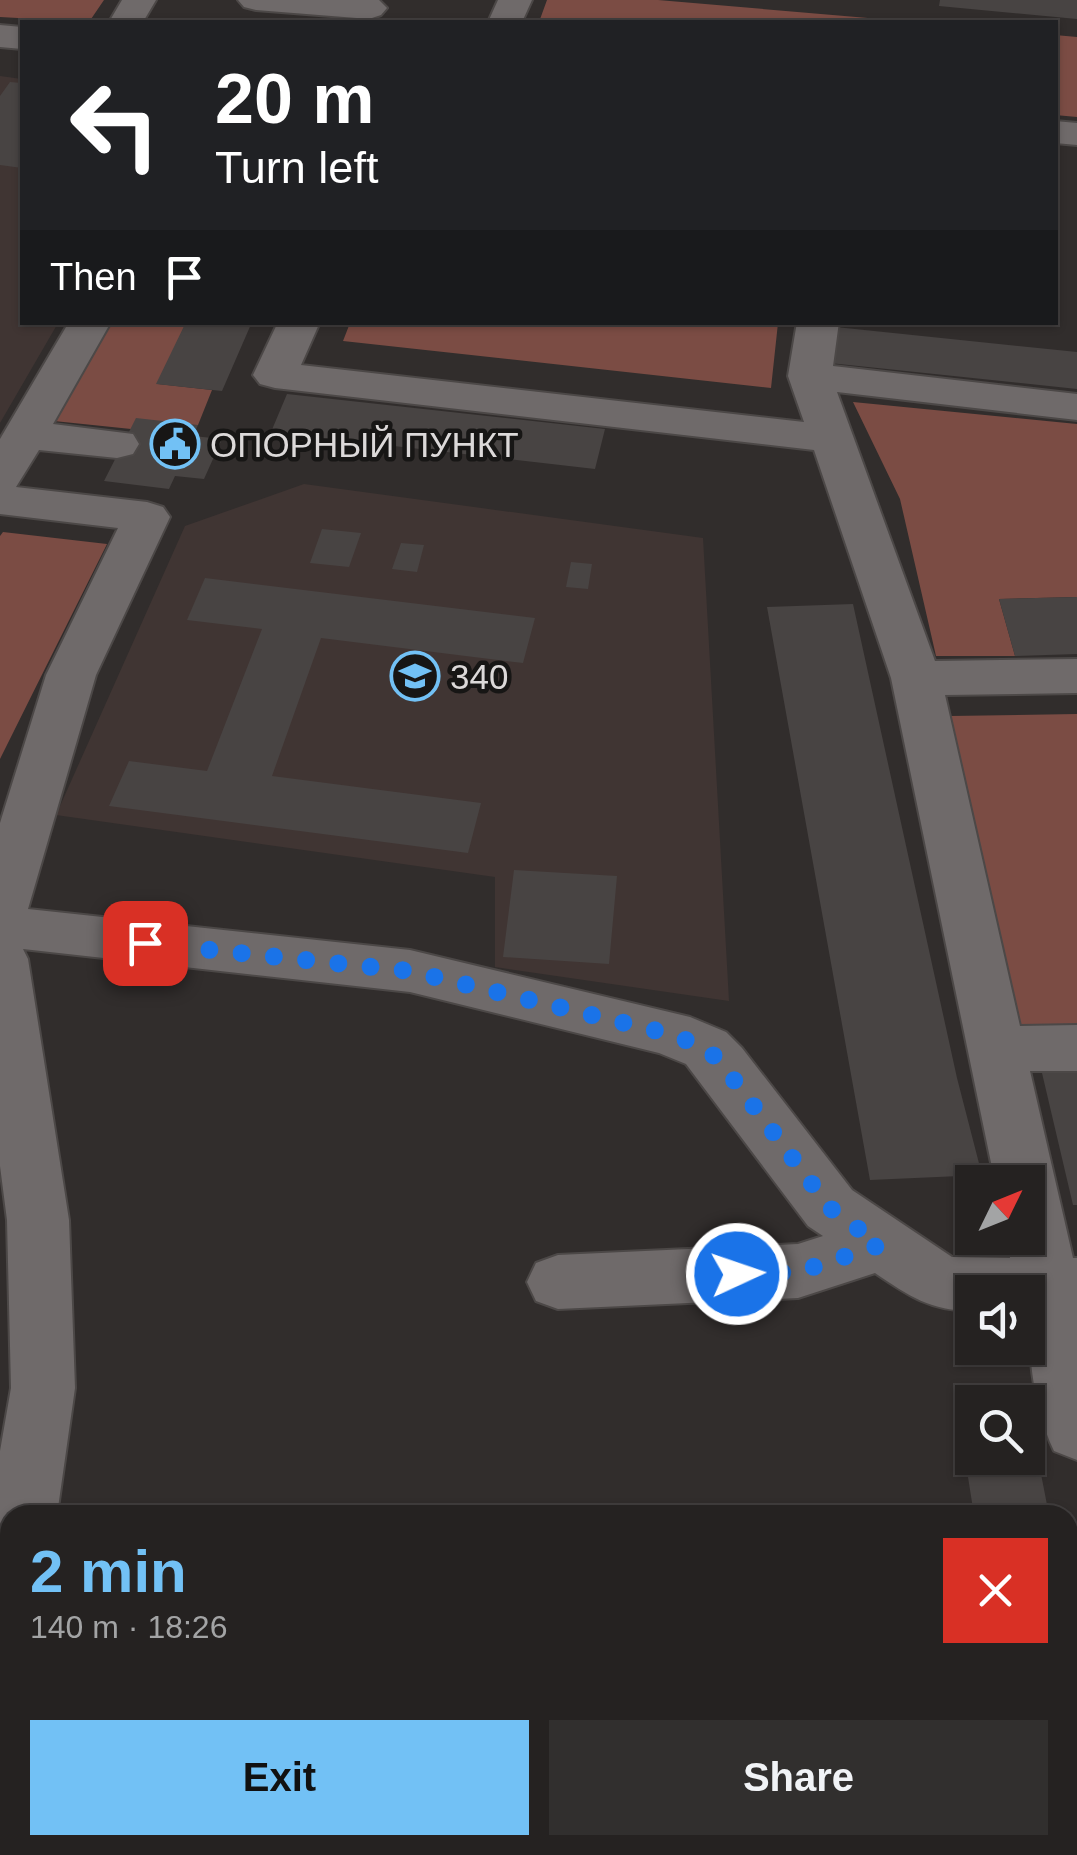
<!DOCTYPE html>
<meta charset="utf-8">
<style>
:root{--surface:#252221;--page:#312f2e;--text:#f1f3f6;--muted:#a3a4a5;--line:#423f3f;--accent:#72c1f5}
body{margin:0;font-family:Arial,sans-serif;background:var(--page);color:var(--text);height:100vh;display:flex;flex-direction:column;font-size:38px;white-space:nowrap}
*{box-sizing:border-box;margin:0}
p{font-size:32px;color:var(--muted)}
.icon{flex:none;width:55px;height:55px;fill:none;stroke:currentColor;stroke-width:2;stroke-linecap:round;stroke-linejoin:round}
.map{position:relative;flex:1;overflow:hidden}
.side{position:absolute;left:0px;top:1505px;width:1078px;height:350px;display:flex;flex-direction:column;background:var(--surface);border-radius:30px 30px 0 0;box-shadow:0 2px 8px #0004,0 0 0 2px var(--line)}
.side>*{flex:none}
.banner{position:absolute;left:20px;top:20px;width:1038px;height:305px;border-radius:0px;box-shadow:0 2px 8px #0004,0 0 0 2px var(--line);background:#202124;color:#fff;overflow:hidden}
.needle{width:65px;rotate:47deg}
.fabs{position:absolute;left:955px;top:1165px;display:grid;gap:20px}
.fabs a{display:grid;place-items:center;width:90px;height:90px;border-radius:0px;background:var(--surface);box-shadow:0 2px 8px #0004,0 0 0 2px var(--line);font-size:50px}
.pin{position:absolute;display:grid;place-items:center;width:85px;height:85px;color:#fff;margin:-42px;border-radius:20px;box-shadow:0 5px 15px #0006}
.me{position:absolute;width:110px;margin:-55px;rotate:87deg;stroke-linejoin:round;filter:drop-shadow(0 0 8px #0008)}
.turn{display:flex;align-items:center;gap:35px;height:210px;padding:0 30px;font-size:45px}
.turn .icon{width:130px;height:130px;stroke-width:2.5}
.turn b{display:block;font-size:70px;line-height:85px}
.then{display:flex;align-items:center;height:95px;padding:0 30px;background:#0003;gap:20px;font-size:38px}
.round{display:grid;place-items:center;flex:none;width:105px;height:105px;border-radius:0px;background:var(--page)}
.headline{display:flex;align-items:center;justify-content:space-between;height:170px;padding:0 30px}
h1{font-size:60px;font-weight:600;line-height:75px;color:var(--accent)}
.primary-button{display:flex;gap:20px;margin-top:auto;padding:20px 30px}
.primary-button a{flex:1;height:115px;border-radius:0px;background:var(--accent);color:#111;font-size:40px;font-weight:600;line-height:115px;text-align:center}
.primary-button a+a{background:var(--page);color:var(--text)}
.map>svg:first-child{display:block}
.built{fill:#403533}
.forest{fill:#7b4c44}
.building{fill:#484443}
.lines{fill:none;stroke-linecap:round;stroke-linejoin:round}
.minor-casing{stroke:#4c4847;stroke-width:4}
.minor{fill:#6f6a6a;fill-rule:evenodd}
.route{stroke:#1a73e8;stroke-width:18;stroke-dasharray:0 32.4}
.labels{text-anchor:middle;dominant-baseline:central;stroke-width:9;stroke-linejoin:round;paint-order:stroke}
.poi-label{font-size:35px;fill:#dcd9d9;stroke:#171615;text-anchor:start}
</style>
<div class="map">
<svg width="1077" height="1855" viewBox="0 0 1077 1855">
<rect width="100%" height="100%" fill="#312d2c"/>
<!-- built -->
<path class="built" d="M 0,76 L 22,79 L 22,322 L 58,323 L 0,423 Z
M 304,484 L 703,538 L 729,1001 L 495,967 L 495,877 L 56,815 L 185,526 Z"/>
<!-- forest -->
<path class="forest" d="M 0,0 L 104,0 L 89,22 L 0,17 Z
M 547,0 L 658,0 L 915,22 L 539,22 Z
M 1055,35 L 1077,37 L 1077,117 L 1055,115 Z
M 109,323 L 186,323 L 158,384 L 212,390 L 198,425 L 131,429 L 54,421 Z
M 350,323 L 350,322 L 778,323 L 771,388 L 343,341 Z
M 853,402 L 1077,424 L 1077,597 L 999,599 L 1015,656 L 936,656 L 900,499 Z
M 3,532 L 107,544 L 0,759 L 0,536 Z
M 1077,714 L 1077,1032 L 1019,1033 L 950,716 Z
M 10,1779 L 10,1845 L 290,1845 L 302,1855 L 0,1855 L 0,1813 Z
M 521,1845 L 889,1845 L 890,1855 L 521,1855 Z"/>
<!-- building -->
<path class="building" d="M 940,0 L 1077,0 L 1077,19 L 939,6 Z
M 10,82 L 22,83 L 22,168 L 0,165 L 0,96 Z
M 186,322 L 252,322 L 222,391 L 156,384 Z
M 826,326 L 1077,352 L 1077,389 L 820,362 Z
M 287,394 L 605,429 L 595,469 L 271,432 Z
M 136,418 L 198,425 L 193,436 L 222,439 L 204,479 L 175,476 L 169,489 L 104,481 Z
M 322,529 L 361,533 L 349,567 L 310,563 Z
M 401,543 L 424,545 L 417,572 L 392,569 Z
M 571,562 L 592,564 L 588,589 L 566,587 Z
M 205,578 L 535,618 L 523,663 L 321,638 L 272,776 L 481,803 L 468,853 L 109,806 L 129,761 L 207,771 L 262,629 L 187,620 Z
M 1077,597 L 1077,654 L 1015,656 L 999,599 Z
M 853,604 L 957,1078 L 982,1175 L 870,1180 L 767,607 Z
M 514,870 L 617,876 L 609,964 L 503,957 Z
M 1077,1072 L 1077,1205 L 1073,1205 L 1042,1073 Z
M 1028,1438 L 1034,1438 L 1049,1515 L 974,1515 L 962,1439 L 972,1439 L 972,1458 L 1028,1458 Z
M 1069,1797 L 1077,1855 L 957,1855 L 955,1845 L 1068,1845 Z"/>
<g class="lines">
<!-- minor casing -->
<g class="minor-casing">
<path id="minor" d="M 122,0 L 156,0 L 143,22 L 109,22 Z
M 238,0 L 379,0 L 387,8 L 381,15 L 369,19 L 256,10 L 244,7 Z
M 498,0 L 532,0 L 522,22 L 488,22 Z
M 0,25 L 22,27 L 22,49 L 0,47 Z
M 1055,121 L 1077,123 L 1077,145 L 1055,143 Z
M 69,322 L 111,322 L 53,424 L 133,434 L 139,444 L 133,454 L 117,458 L 39,450 L 16,487 L 147,502 L 163,507 L 170,517 L 96,675 L 28,909 L 410,950 L 690,1017 L 726,1032 L 742,1048 L 852,1190 L 952,1257 L 1010,1258 L 1007,1238 L 1028,1238 L 1028,1182 L 995,1182 L 891,678 L 814,450 L 275,388 L 260,384 L 253,375 L 278,322 L 320,322 L 301,365 L 804,422 L 788,376 L 797,322 L 839,322 L 833,366 L 1077,394 L 1077,420 L 837,392 L 935,661 L 1077,659 L 1077,693 L 945,695 L 1020,1026 L 1077,1025 L 1077,1071 L 1030,1071 L 1073,1258 L 1077,1258 L 1077,1460 L 1054,1451 C 1031,1402 1028,1346 1028,1292 L 972,1292 L 972,1311 C 931,1311 909,1296 875,1273 L 798,1298 L 558,1309 L 536,1301 L 527,1282 L 536,1263 L 558,1255 L 798,1244 L 823,1236 L 808,1226 L 686,1064 L 659,1053 L 410,992 L 23,949 L 28,959 L 69,1220 L 75,1388 L 57,1515 L 10,1515 L 10,1541 L 0,1538 L 0,1451 L 11,1388 L 7,1220 L 0,1166 L 0,823 L 46,675 L 118,528 L 0,514 L 0,439 Z
M 10,1561 L 10,1662 L 0,1666 L 0,1565 Z
M 1068,1618 L 1077,1618 L 1077,1686 L 1068,1686 Z
M 353,1845 L 435,1845 L 440,1855 L 357,1855 Z"/>
</g>
<!-- minor -->
<use href="#minor" class="minor"/>
</g>
<g class="lines">
<!-- route -->
<path class="route" d="M 145,943 L 410,971 L 670,1034 L 706,1048 L 722,1064 L 830,1208 L 880,1245 L 798,1272 L 737,1274"/>
</g>
<!-- icons -->
<defs>
<g id="civic-ring" transform="scale(2.5)"><circle r="9.5" fill="#171615" stroke="#72c1f5" stroke-width="1.5"/><path d="M-.6-6.5H3V-4.5H.6V-3L4-1V1h2V6H-6V1h2V-1L-.6-3ZM-1.2 2.5V6h2.4V2.5Z" fill="#72c1f5"/></g>
<g id="school-ring" transform="scale(2.5)"><circle r="9.5" fill="#171615" stroke="#72c1f5" stroke-width="1.5"/><path d="M0-5L7-2L0 1L-7-2ZM-4 1L0 2.5L4 1V4Q0 6-4 4Z" fill="#72c1f5"/></g>
</defs>
<g fill-rule="evenodd">
<use href="#civic-ring" x="175" y="444"/>
<use href="#school-ring" x="415" y="676"/>
</g>
<g class="labels">
<!-- poi labels -->
<g class="poi-label">
<text x="210" y="444">ОПОРНЫЙ ПУНКТ</text>
<text x="450" y="676">340</text>
</g>
</g>
</svg>
<div class="fabs">
<a><svg class="needle" viewBox="-14 -14 28 28"><path d="M0-13l5 13h-10z" fill="#e53935"/><path d="M0 13l5-13h-10z" fill="#a3a4a5"/></svg></a>
<a><svg class="icon" aria-label="sound" viewBox="0 0 24 24"><path d="M4 9h4l5-4v14l-5-4H4zM17 9q2 3 0 6"/></svg></a>
<a><svg class="icon" aria-label="search" viewBox="0 0 24 24"><circle cx="10" cy="10" r="6"/><path d="M15 15l6 6"/></svg></a>
</div>
<div class="pin" style="left:145px;top:943px;background:#d93025"><svg class="icon" aria-label="arrive" viewBox="0 0 24 24"><path d="M6 21V4h12l-3 4 3 4H6"/></svg></div>
<svg class="me" style="left:737px;top:1274px" viewBox="-20 -20 40 40"><circle r="17" fill="#1a73e8" stroke="#fff" stroke-width="3"/><path d="M0-11L8 9 0 5-8 9z" fill="#fff"/></svg>
<div class="banner">
<div class="turn"><svg class="icon" aria-label="left" viewBox="0 0 24 24"><path d="M17 20v-9H6M10 6l-5 5 5 5"/></svg><div><b>20 m</b>Turn left</div></div>
<div class="then">Then<svg class="icon" aria-label="arrive" viewBox="0 0 24 24"><path d="M6 21V4h12l-3 4 3 4H6"/></svg></div>
</div>
<section class="side">
<div class="headline"><div><h1>2 min</h1><p>140 m · 18:26</p></div><a class="round" style="background:#d93025;color:#fff"><svg class="icon" aria-label="close" viewBox="0 0 24 24"><path d="M6 6l12 12M18 6L6 18"/></svg></a></div>
<div class="primary-button"><a>Exit</a><a>Share</a></div>
</section>
</div>
